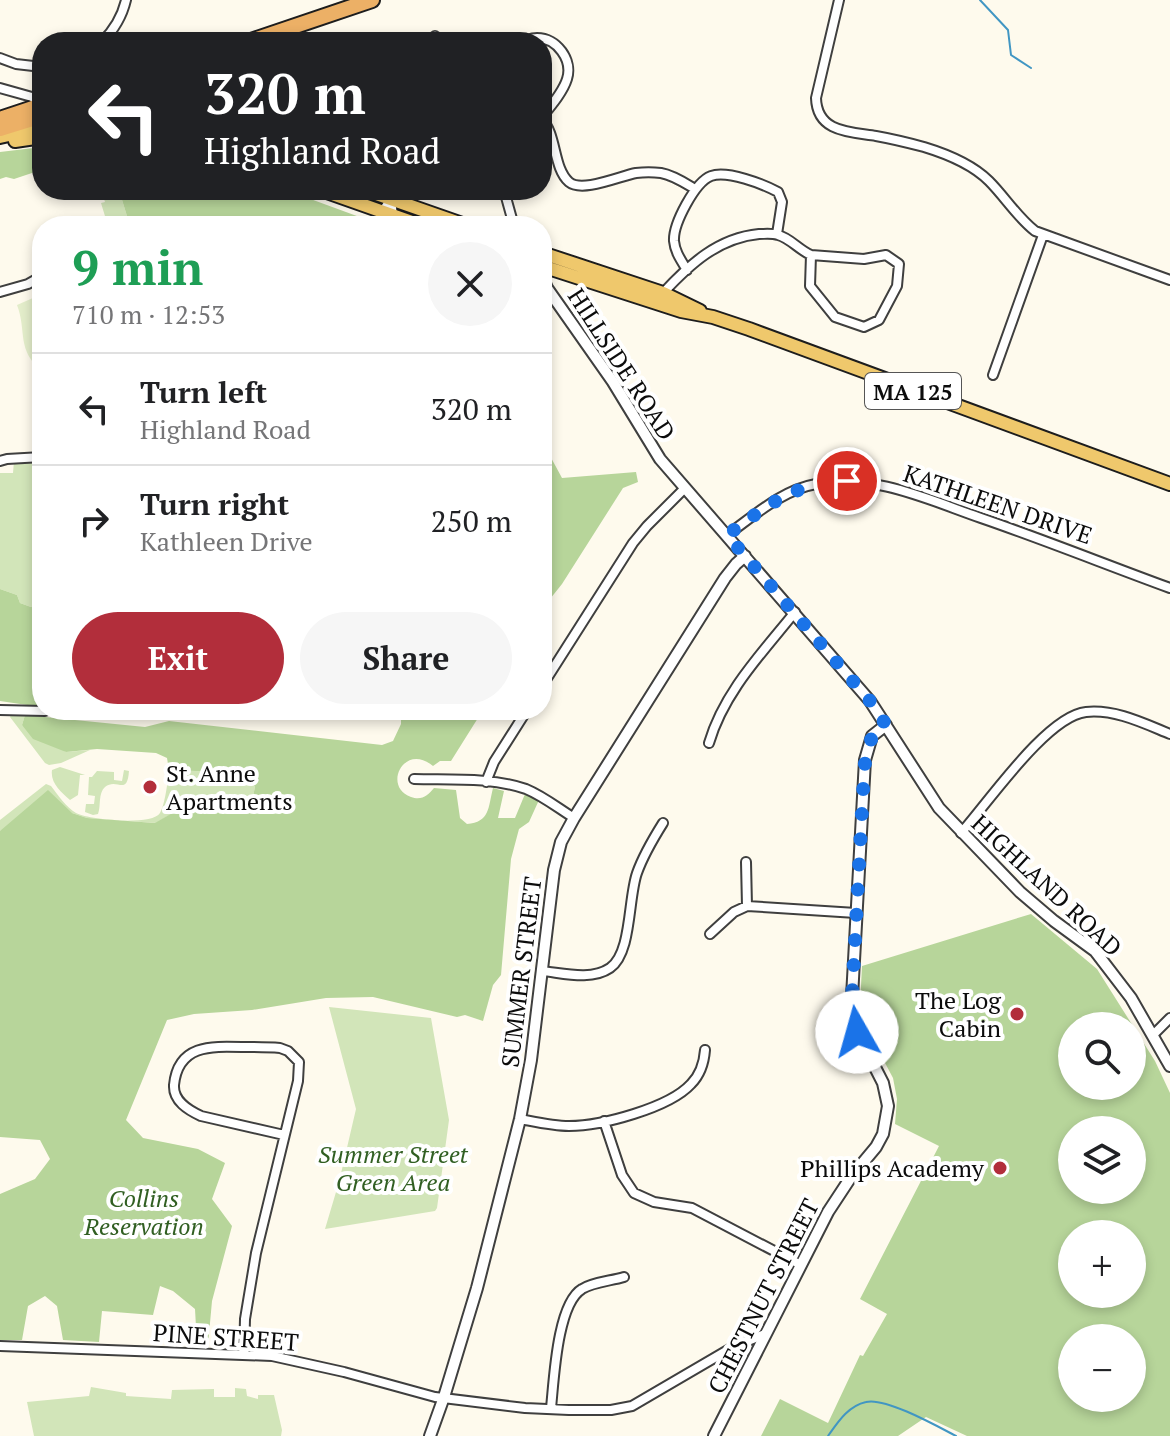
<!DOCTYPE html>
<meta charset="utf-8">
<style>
:root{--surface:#fff;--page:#f6f6f6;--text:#202124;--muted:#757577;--line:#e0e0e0;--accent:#b22e3b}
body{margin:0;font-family:"PT Serif",serif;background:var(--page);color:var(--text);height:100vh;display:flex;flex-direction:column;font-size:30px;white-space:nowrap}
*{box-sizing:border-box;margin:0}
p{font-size:26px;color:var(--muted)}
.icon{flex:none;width:44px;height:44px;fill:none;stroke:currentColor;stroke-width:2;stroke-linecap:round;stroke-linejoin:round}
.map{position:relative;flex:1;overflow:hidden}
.drawer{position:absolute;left:32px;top:216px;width:520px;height:504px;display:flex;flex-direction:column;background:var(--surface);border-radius:32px;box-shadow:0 4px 12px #0003}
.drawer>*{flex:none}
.guide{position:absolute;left:32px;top:32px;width:520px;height:168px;border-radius:32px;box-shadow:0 4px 12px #0003;background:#202124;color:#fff;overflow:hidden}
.tools{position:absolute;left:1058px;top:1012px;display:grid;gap:16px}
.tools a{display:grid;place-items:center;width:88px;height:88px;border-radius:50%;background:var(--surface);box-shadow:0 4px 12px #0003;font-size:40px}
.pin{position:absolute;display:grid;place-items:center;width:68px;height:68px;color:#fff;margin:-34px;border:4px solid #fff;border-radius:50%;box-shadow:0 2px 8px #0007}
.me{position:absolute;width:88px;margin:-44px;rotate:353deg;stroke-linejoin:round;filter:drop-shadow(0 0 6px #0008)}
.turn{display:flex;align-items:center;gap:28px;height:168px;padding:0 40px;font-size:36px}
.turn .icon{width:104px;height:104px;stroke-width:2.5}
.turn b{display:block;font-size:56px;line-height:68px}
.round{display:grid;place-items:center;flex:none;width:84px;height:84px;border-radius:42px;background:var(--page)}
.headline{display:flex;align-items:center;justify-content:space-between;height:136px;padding:0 40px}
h1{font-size:48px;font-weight:600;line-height:60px;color:#1e9e55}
.button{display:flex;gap:16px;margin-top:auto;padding:16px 40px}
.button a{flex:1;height:92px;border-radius:48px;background:var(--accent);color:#fff;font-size:32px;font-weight:600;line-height:92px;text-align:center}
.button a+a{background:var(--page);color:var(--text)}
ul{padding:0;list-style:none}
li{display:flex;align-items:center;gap:24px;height:112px;padding:0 40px;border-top:2px solid var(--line)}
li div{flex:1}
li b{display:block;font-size:30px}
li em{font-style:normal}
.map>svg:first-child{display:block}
.green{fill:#d2e5b9}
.forest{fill:#b7d59a;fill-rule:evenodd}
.pitch{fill:#e3edca}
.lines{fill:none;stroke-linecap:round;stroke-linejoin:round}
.stream{stroke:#4196c3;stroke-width:2}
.minor-casing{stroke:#3f3f3f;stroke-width:12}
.tertiary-casing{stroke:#3f3f3f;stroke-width:14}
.primary-casing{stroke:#1d1d1d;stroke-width:16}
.trunk-casing{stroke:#1d1d1d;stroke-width:18}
.minor{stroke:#fff;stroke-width:8}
.tertiary{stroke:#fff;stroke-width:10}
.primary{stroke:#efc86c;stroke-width:12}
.trunk{stroke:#ecb066;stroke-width:14}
.route{stroke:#1a73e8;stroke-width:14;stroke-dasharray:0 25.2}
.poi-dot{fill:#b22e3b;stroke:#fff;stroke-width:3}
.labels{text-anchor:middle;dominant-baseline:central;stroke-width:8;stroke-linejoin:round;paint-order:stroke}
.shield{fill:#fff;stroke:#555;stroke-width:2}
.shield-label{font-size:22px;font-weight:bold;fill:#0c0c0c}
.street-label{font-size:24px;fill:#0c0c0c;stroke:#fff}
.poi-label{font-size:24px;fill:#0c0c0c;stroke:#fff;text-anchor:end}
.park-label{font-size:24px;font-style:italic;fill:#315f22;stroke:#fff}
</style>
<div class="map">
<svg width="1170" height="1436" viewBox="0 0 1170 1436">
<rect width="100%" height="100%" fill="#fefaed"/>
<!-- green -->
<path class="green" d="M 101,190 L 119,190 L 130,226 L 108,226 L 101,203 L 105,202 Z
M 42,459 L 42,528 L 38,528 L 35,531 L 33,595 L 36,599 L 42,599 L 42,607 L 31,607 L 20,603 L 17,595 L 0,589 L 0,473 L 13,473 L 14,461 L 33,462 Z
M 11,714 L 25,715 L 22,725 L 66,752 L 90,750 L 61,763 L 49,765 L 45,763 L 10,717 Z
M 60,767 L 85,775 L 80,775 L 78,795 L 70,800 C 61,792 50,783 52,770 Z
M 124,770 L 129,771 C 127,797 117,777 105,787 C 98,793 101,806 98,814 L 93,815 L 85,812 L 86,804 L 94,804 L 95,796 L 88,795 L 89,777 L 92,777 L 97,771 L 114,772 L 114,780 L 122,781 Z
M 169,770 L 248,773 L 255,787 L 253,796 L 223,803 L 186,805 L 156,823 L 87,818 L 72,813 L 0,831 L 0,820 L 46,784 L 51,786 C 58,795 66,807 76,813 C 90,820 152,826 160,813 C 165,805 168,780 169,770 Z
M 329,1007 L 431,1018 L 449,1120 L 437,1208 L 435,1211 L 325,1229 L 339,1182 L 356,1109 Z
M 91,1387 L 126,1393 L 126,1396 L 171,1399 L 172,1390 L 214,1389 L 214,1397 L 235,1397 L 235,1388 L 246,1389 L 247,1396 L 258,1399 L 258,1395 L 274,1395 L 282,1430 L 281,1436 L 34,1436 L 27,1402 L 89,1396 Z"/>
<!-- forest -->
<path class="forest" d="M 42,147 L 42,173 L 38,171 L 14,179 L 6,177 L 0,179 L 0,152 Z
M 119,190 L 286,190 L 365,219 L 370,226 L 214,226 L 189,218 L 174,219 L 149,226 L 130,226 Z
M 542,441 L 562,478 L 636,472 L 638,482 L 623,488 L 562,584 L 542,609 Z
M 0,589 L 17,595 L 20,603 L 31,607 L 42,607 L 42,702 L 40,705 L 34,706 L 0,701 Z
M 401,710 L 483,710 L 451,761 L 440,761 L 433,766 C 404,742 382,787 411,797 C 422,801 428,795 434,788 L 456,790 L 460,818 L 467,824 C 490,822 488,808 493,788 L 504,791 L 498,818 L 515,818 L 525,794 L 539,800 L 529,822 L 519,829 L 511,859 L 501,975 L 493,985 L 483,1021 L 465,1015 L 457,1017 L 373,997 L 326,998 L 252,1010 L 194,1014 L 167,1020 L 126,1120 L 143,1138 L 198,1149 L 225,1163 L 212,1199 L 232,1226 L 212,1301 L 208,1345 L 197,1345 L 195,1309 L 173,1291 L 160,1286 L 153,1315 L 102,1311 L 99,1342 L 63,1340 L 57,1306 L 45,1296 L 28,1306 L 22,1340 L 0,1340 L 0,1194 L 35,1179 L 50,1159 L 40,1140 L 0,1137 L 0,831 L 48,790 L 72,813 L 87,818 L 155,823 L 186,805 L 223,803 L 253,796 L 255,787 L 248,773 L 169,770 L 167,758 L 156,753 L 97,749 L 66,752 L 33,739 L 22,725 L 25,715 L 145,727 L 169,721 L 382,745 L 393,741 L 401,724 Z
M 1031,914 L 1097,969 L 1155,1061 L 1170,1093 L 1170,1436 L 967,1436 L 926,1417 L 898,1436 L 761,1436 L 780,1399 L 828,1423 L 860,1355 L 863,1356 L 887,1314 L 860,1299 L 939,1146 L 895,1124 L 897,1099 L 893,1078 L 884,1061 L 859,1026 L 862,966 ZM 1072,1026 L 1132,1026 L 1132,1086 L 1072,1086 ZM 1072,1130 L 1132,1130 L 1132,1190 L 1072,1190 ZM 1072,1234 L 1132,1234 L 1132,1294 L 1072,1294 ZM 1072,1338 L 1132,1338 L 1132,1398 L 1072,1398 Z"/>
<!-- pitch -->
<path class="pitch" d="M 42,294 L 42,371 C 16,350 27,331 17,305 Z
M 38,527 L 42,528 L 42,599 L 36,599 L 33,596 L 35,531 Z"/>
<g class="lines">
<!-- stream -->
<path class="stream" d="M 980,0 L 1008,30 L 1011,55 L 1031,68
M 828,1436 C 838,1422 848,1406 866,1402 C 885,1397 937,1426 956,1436"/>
<!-- minor casing -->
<g class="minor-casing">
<path id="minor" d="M 839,0 L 816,98 C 817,133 851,132 876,136 C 893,139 909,143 924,147 C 947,154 972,164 989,181 C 1005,197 1017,217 1035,231 L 1170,280
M 435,36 L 441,42
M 102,42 C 114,30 122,17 126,0
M 518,42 C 524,41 531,38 537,38 C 557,38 573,60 567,79 C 563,92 551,106 542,117
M 0,58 L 16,64 L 42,67
M 0,88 L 32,97 L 41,105
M 542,119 C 557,135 553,168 569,182 C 582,193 620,176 636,173 C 644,172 653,172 661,173 C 673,175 685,183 695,189
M 504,190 L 514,226
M 161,226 L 185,222 L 205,226
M 378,226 L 382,212 L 391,199 L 393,216 L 389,226
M 811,255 L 864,259 L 886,255 L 899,264 L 897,286 L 879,320 L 864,327 L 835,317 L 810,286 Z
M 687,270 C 681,260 675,252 674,241 C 673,224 695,182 711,176 C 727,170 763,184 778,192 L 782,202 L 777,234
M 0,292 L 28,284 L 42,276
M 663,293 C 690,264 718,238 759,234 C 765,234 772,233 778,235 C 790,238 799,250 811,255
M 993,375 L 1043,235
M 0,461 L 7,459 L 42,457
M 727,535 C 755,515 782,490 816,484 C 873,473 929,500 981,518 C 1045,540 1107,565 1170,588
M 542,686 L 633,543 L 647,526 L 685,488
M 0,710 L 45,711
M 709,743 C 724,692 762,653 795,612
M 414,779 C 450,780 491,777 526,789 C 543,796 558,808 574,818
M 486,782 L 494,762 L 527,710
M 961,833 C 988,803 1047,716 1086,712 C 1115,709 1143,723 1170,734
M 746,862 L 747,906
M 710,934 L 734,912 L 747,906 L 856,913
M 542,971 C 563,973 591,981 610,968 C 632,953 628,898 637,873 C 643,856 653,839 663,823
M 1153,1035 L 1170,1018
M 520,1119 C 536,1122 553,1126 569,1126 C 601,1126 669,1108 691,1084 C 700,1075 704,1063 705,1050
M 604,1121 L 622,1175 L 634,1193 L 654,1202 L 692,1208 L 801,1265
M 0,1346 L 272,1356 L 344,1372 L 435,1397 L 525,1408 L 569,1410 L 611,1410 L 632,1406 L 733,1347 L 765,1334
M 244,1355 L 245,1319 L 256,1253 L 298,1081 L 299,1062 L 288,1051 L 280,1048 C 267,1047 254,1047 242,1047 C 210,1046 178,1045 174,1085 C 173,1101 188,1110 201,1116 L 284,1135
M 551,1408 C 554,1380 557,1304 582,1289 C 593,1282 611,1281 624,1277"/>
</g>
<!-- tertiary casing -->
<g class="tertiary-casing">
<path id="tertiary" d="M 542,268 L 544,281 L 547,288 L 613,382 L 660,459 L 870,701 L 939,808 L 1020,892 L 1054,921 L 1095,951 L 1131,998 L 1170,1066
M 430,1436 L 444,1397 L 477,1288 L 520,1119 L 531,1060 L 554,870 L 561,842 L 574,818 L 725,578 L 736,564 L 745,556
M 714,1436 L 828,1212 L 851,1177 L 876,1147 L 883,1134 L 888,1106 L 883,1083 L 857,1032 L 852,997 L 865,760 L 872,736 L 886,725"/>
</g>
<!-- primary casing -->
<g class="primary-casing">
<path id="primary" d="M 0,137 L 36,129 L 42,123
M 15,141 L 42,137
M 321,190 L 423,226
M 365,190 L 468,226
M 542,253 L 663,293 L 700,311
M 542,266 L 681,311 L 713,317 L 749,329 L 1170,484"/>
</g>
<!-- trunk casing -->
<g class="trunk-casing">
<path id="trunk" d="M 248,42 L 372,0
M 0,119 L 42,105
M 0,129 L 42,116"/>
</g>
<!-- minor -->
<use href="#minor" class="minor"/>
<!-- tertiary -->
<use href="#tertiary" class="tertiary"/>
<!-- primary -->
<use href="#primary" class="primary"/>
<!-- trunk -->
<use href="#trunk" class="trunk"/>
</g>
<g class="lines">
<!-- route -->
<path class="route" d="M 847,481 C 792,483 769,505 727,535 L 870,701 L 886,725 C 866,738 866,751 864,774 L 852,997 L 857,1032"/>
</g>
<!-- markers -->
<g class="poi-dot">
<circle cx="150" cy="787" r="8"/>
<circle cx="1017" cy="1014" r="8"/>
<circle cx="1000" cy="1168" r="8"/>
</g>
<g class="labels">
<!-- shield labels -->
<rect class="shield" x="865" y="373" width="96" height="36" rx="6"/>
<g class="shield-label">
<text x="913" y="391">MA 125</text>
</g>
<!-- street labels -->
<g class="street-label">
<text transform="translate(622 364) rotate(57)">HILLSIDE ROAD</text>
<text transform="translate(998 504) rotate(19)">KATHLEEN DRIVE</text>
<text transform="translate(1047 885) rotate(43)">HIGHLAND ROAD</text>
<text transform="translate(521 972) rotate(-83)">SUMMER STREET</text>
<text transform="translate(763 1296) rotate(-63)">CHESTNUT STREET</text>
<text transform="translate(226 1337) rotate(4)">PINE STREET</text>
</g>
<!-- poi labels -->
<g class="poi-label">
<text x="166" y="773" text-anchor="start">St. Anne<tspan x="166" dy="28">Apartments</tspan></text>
<text x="1001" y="1000">The Log<tspan x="1001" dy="28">Cabin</tspan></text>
<text x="984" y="1168">Phillips Academy</text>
</g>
<!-- park labels -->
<g class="park-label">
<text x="393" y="1154">Summer Street<tspan x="393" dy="28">Green Area</tspan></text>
<text x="144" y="1198">Collins<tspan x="144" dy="28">Reservation</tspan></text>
</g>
</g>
</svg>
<div class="tools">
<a><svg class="icon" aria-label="search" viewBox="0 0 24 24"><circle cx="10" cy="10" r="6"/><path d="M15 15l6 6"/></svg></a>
<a><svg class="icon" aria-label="layers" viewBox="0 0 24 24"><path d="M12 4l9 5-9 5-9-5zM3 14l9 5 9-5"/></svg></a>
<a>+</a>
<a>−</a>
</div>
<div class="pin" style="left:847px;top:481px;background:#d93025"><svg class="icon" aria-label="arrive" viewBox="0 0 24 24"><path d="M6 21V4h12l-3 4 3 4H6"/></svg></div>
<svg class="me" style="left:857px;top:1032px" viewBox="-20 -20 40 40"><circle r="19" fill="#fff"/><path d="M0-13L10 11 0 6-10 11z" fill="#1a73e8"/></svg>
<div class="guide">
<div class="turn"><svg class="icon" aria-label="left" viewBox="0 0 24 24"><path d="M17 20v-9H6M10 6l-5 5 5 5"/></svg><div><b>320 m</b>Highland Road</div></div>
</div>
<section class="drawer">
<div class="headline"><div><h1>9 min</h1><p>710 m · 12:53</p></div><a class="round"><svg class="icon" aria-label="close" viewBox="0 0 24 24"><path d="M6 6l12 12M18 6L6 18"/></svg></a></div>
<ul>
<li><svg class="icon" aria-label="left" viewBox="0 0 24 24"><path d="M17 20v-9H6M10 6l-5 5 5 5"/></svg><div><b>Turn left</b><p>Highland Road</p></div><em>320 m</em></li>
<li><svg class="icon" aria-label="right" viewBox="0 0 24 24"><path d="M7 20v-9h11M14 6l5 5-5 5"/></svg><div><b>Turn right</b><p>Kathleen Drive</p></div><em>250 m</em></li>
</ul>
<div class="button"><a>Exit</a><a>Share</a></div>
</section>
</div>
